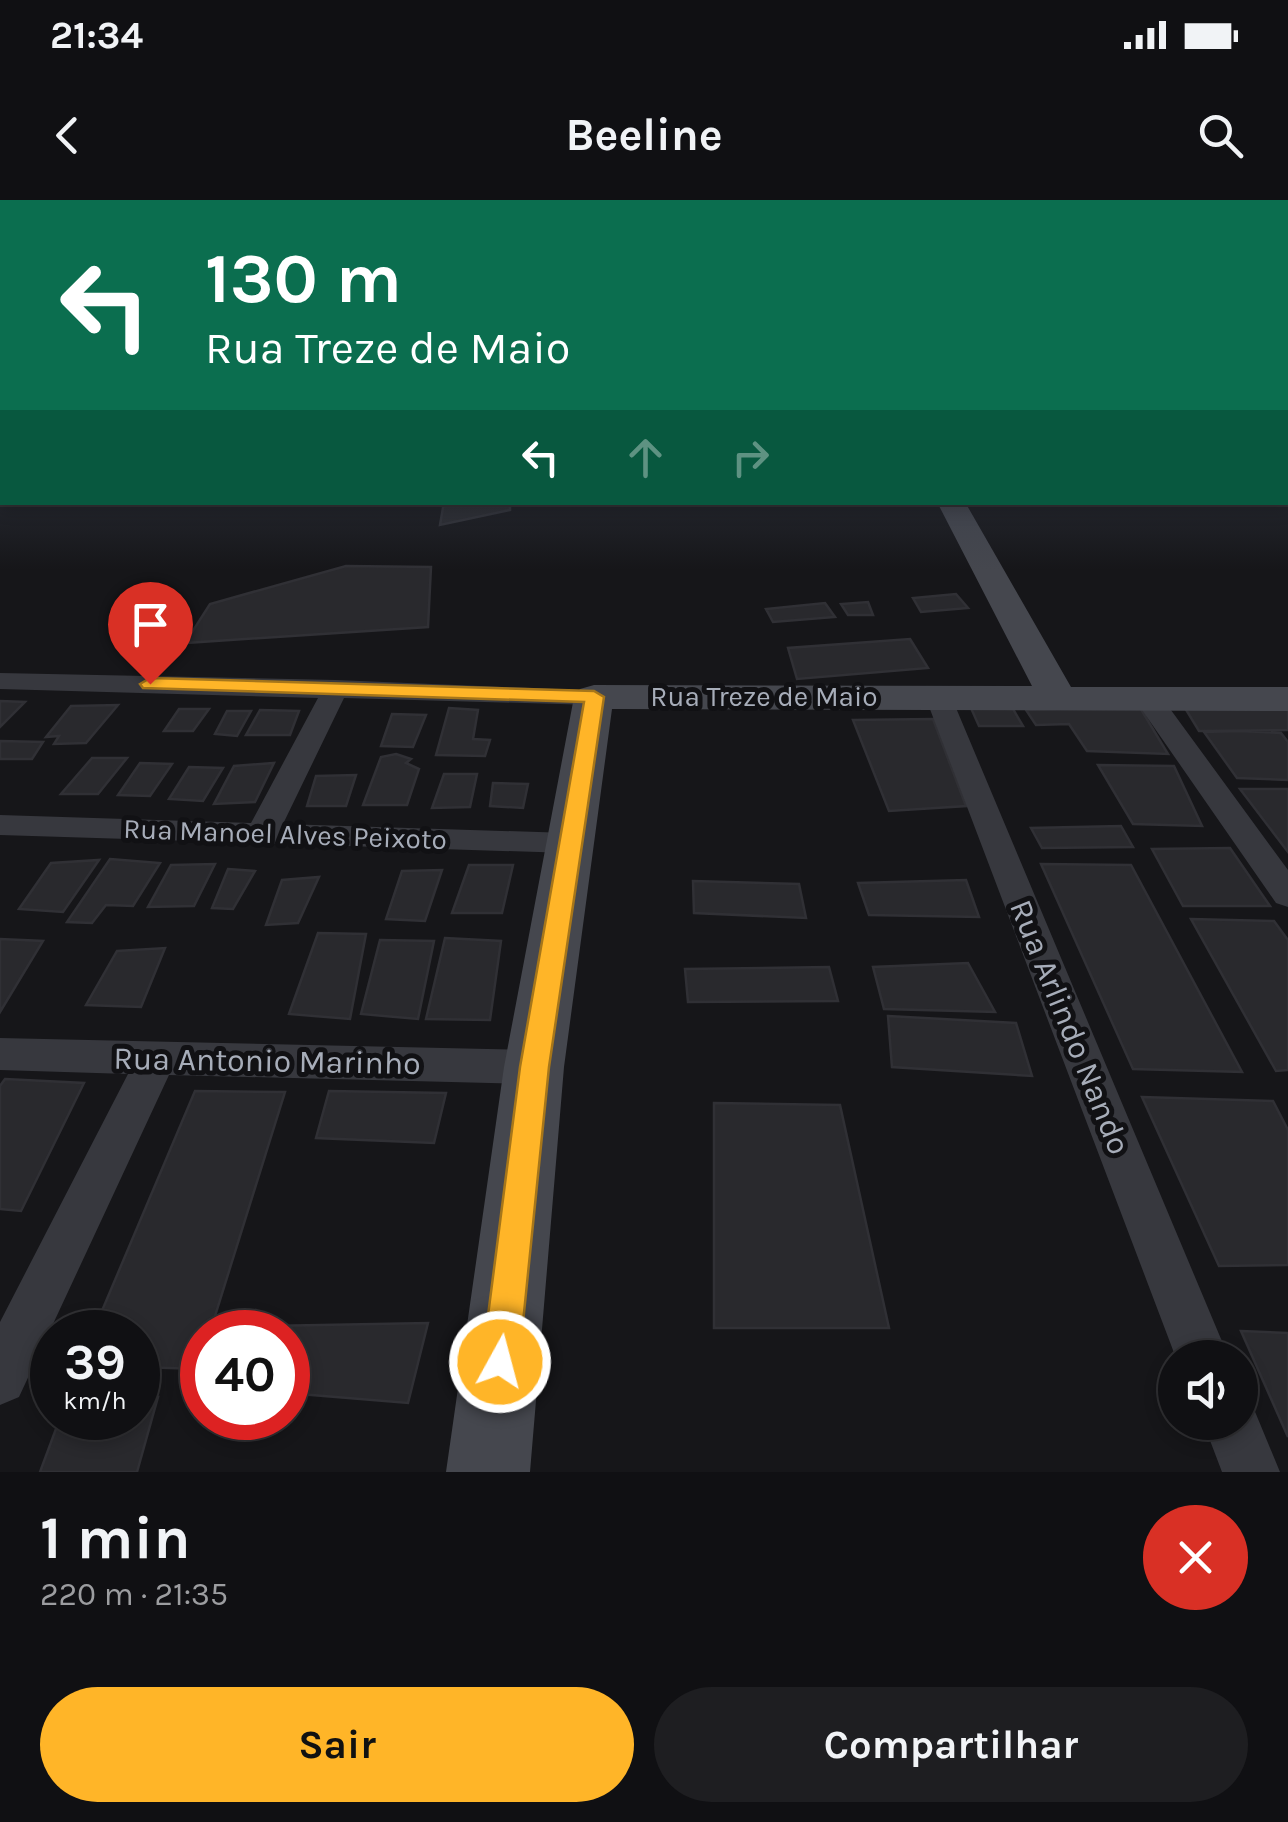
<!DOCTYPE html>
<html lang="pt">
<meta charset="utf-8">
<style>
:root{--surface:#101013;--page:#1e1e21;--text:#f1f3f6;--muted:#9c9da0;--line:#303033;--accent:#ffb528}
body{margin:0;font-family:Karla,sans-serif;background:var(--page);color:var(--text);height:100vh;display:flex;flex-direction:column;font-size:38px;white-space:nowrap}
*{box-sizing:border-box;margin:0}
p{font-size:32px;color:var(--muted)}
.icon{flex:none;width:55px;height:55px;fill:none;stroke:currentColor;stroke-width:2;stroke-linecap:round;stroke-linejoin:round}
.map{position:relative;height:1272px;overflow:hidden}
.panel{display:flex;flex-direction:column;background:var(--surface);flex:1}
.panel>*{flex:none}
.top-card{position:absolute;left:0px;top:0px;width:1290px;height:305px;box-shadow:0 5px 15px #0003,0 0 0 2px var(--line);background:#0b6e4f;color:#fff;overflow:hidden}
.buttons{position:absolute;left:1158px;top:1140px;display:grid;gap:20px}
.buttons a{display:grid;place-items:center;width:100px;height:100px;border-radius:50%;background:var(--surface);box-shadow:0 5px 15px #0003,0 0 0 2px var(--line);font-size:50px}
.speed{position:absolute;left:30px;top:1110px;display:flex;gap:20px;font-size:50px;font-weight:700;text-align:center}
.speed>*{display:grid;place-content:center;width:130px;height:130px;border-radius:50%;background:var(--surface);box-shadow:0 5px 15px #0003,0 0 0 2px var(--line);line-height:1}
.speed small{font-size:25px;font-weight:400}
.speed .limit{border:15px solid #d22;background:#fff;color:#111}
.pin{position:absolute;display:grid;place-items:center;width:85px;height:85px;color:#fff;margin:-102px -42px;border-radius:50% 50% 50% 0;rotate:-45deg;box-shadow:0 0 10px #0007}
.pin .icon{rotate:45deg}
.me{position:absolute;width:110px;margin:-55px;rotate:7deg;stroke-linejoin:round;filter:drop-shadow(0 0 8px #0008)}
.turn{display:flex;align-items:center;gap:35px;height:210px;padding:0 40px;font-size:45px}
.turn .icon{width:130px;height:130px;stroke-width:2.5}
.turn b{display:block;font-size:70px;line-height:85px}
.lanes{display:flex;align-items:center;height:95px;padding:0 40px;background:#0003;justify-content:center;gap:50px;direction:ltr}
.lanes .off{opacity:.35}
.round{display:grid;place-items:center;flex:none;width:105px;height:105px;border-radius:52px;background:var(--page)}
.head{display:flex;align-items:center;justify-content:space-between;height:170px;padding:0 40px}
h1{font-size:60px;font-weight:700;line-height:75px}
.action{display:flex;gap:20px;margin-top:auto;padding:20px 40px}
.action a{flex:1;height:115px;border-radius:60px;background:var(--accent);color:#111;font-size:40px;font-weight:700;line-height:115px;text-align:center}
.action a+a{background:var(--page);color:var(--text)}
.status{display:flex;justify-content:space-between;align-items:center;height:70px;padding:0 50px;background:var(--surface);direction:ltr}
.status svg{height:28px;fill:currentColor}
header{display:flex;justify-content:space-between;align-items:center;height:130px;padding:0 40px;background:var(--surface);font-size:45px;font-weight:700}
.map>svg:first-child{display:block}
.building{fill:#29292d;stroke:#303035;stroke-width:2.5}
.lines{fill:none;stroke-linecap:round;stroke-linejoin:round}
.street{fill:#37383e;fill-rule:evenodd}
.secondary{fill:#45474e;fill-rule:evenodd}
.route{fill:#ffb528;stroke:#a6761a;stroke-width:2.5}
.labels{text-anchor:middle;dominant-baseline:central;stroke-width:10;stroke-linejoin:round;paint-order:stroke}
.street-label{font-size:28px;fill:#a7adb9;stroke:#111114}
.near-street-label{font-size:32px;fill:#a7adb9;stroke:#111114}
</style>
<div class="status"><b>21:34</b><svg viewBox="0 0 49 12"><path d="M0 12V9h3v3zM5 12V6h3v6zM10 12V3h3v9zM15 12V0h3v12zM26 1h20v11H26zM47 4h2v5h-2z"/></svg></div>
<header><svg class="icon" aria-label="back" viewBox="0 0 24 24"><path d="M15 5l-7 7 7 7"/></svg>Beeline<svg class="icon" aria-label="search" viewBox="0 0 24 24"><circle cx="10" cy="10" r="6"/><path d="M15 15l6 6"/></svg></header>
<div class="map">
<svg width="1288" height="1272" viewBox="0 0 1288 1272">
<rect width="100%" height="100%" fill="#161619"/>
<!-- building -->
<path class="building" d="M 444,302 L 510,302 L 510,310 L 440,325 Z
M 346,366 L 431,367 L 428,427 L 185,443 L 210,404 Z
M 956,394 L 968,408 L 921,412 L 913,398 Z
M 868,402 L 873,415 L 848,415 L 841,404 Z
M 825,403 L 835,417 L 773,422 L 766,409 Z
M 910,439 L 928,468 L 797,479 L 788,448 Z
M 0,501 L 25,502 L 0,527 Z
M 118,505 L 86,543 L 54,544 L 59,536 L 46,537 L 71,506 Z
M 1139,506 L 1168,554 L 1087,551 L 1069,524 L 1036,525 L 1026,510 Z
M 449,508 L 478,510 L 473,539 L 490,540 L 485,556 L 436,555 Z
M 971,508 L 1013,509 L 1023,526 L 979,526 Z
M 1185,508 L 1288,508 L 1288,530 L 1199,531 Z
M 179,509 L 209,509 L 193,531 L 164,531 Z
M 260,510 L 299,511 L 290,535 L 246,535 Z
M 227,511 L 251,511 L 237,536 L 215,534 Z
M 392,514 L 426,515 L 413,547 L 381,546 Z
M 933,519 L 966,606 L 889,611 L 853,520 Z
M 1239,531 L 1281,533 L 1288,542 L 1288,580 L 1237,578 L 1204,532 Z
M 0,541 L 43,542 L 32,559 L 0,559 Z
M 396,554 L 411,559 L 406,563 L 419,569 L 407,605 L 363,605 L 381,557 Z
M 92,558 L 127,558 L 98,594 L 61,594 Z
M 140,563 L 172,564 L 150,596 L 118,595 Z
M 274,563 L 255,602 L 214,604 L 234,566 Z
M 1098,565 L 1174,566 L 1202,626 L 1133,624 Z
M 189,567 L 223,568 L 203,601 L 169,599 Z
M 444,574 L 477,574 L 470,607 L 432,608 Z
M 356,575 L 346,606 L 307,606 L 316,576 Z
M 493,583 L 528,584 L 523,608 L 490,606 Z
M 1240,589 L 1288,589 L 1288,652 Z
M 1121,626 L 1133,647 L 1042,648 L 1031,628 Z
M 1230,648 L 1270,706 L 1183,706 L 1152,649 Z
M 110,659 L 160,663 L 133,706 L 106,705 L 92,723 L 67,722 Z
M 99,660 L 63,712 L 19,709 L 51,663 Z
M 215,664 L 194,706 L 148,707 L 171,665 Z
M 1041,664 L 1131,665 L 1242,872 L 1133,869 Z
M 469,665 L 513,665 L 502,713 L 452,713 Z
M 228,669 L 255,671 L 233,709 L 212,708 Z
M 442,670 L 425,721 L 386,719 L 402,671 Z
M 319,677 L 298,723 L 266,725 L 282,680 Z
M 966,680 L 979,717 L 869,715 L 858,683 Z
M 693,681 L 799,684 L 806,718 L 694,713 Z
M 1191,719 L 1274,721 L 1288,740 L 1288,870 L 1276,871 Z
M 318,733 L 366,734 L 350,819 L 289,814 Z
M 445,738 L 501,741 L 490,820 L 426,819 Z
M 0,739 L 43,741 L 0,812 Z
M 380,740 L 434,741 L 418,819 L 361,814 Z
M 165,748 L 141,807 L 86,805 L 117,751 Z
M 968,763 L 995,812 L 884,809 L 873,767 Z
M 829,767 L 838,801 L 688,802 L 685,769 Z
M 888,816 L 1016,823 L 1032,876 L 892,867 Z
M 5,879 L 84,883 L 21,1011 L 0,1009 L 0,886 Z
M 195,891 L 285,892 L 210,1132 L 202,1132 L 199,1169 L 138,1167 L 138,1132 L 93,1132 Z
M 329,891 L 446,893 L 434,943 L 316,938 Z
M 1142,897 L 1273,901 L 1288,930 L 1288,1065 L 1219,1066 Z
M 714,903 L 840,905 L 889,1128 L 714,1128 Z
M 428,1123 L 408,1203 L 288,1193 L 288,1132 L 265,1132 L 267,1126 Z
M 1241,1131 L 1288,1133 L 1288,1237 Z
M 138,1197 L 158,1197 L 137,1272 L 40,1272 L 60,1218 L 138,1218 Z"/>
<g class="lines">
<!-- street -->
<path class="street" d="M 0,473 L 336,480 L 604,491 L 608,497 L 604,503 L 594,505 L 344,498 L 283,624 L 569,633 L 581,636 L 585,643 L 581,650 L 569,653 L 0,635 L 0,615 L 251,623 L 318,498 L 0,489 Z
M 938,488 L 951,496 L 1229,1158 L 1176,1158 L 925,496 Z
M 1147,489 L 1157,491 L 1288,670 L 1288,707 L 1276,703 L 1133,497 Z
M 0,838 L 534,850 L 549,855 L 555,867 L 549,879 L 534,884 L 169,875 L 19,1197 L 0,1205 L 0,1122 L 128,874 L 0,870 Z
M 1240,1198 L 1251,1202 L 1280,1272 L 1222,1272 L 1203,1222 L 1240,1222 Z"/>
<!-- secondary -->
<path class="secondary" d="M 937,302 L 965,302 L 1071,487 L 1288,487 L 1288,511 L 612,509 L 564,867 L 530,1272 L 446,1272 L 504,867 L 574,497 L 580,489 L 594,485 L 1032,486 Z"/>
</g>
<!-- sky -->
<linearGradient id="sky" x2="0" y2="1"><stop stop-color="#0c0c0e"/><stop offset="0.52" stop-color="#363c49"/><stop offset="1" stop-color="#363c49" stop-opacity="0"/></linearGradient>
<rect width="1288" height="370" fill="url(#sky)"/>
<!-- route -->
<path class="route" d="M 150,478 L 594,491 L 604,497 L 549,867 L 519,1162 L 514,1175 L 500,1180 L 487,1175 L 482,1162 L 520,867 L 584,502 L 143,488 L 140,484 Z"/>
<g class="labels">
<!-- street labels -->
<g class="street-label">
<text x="764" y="496">Rua Treze de Maio</text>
<text transform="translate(285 634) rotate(2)">Rua Manoel Alves Peixoto</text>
</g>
<!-- near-street labels -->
<g class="near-street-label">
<text transform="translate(1070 827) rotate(68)">Rua Arlindo Nando</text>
<text transform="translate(267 861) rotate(1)">Rua Antonio Marinho</text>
</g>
</g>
</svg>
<div class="buttons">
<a><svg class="icon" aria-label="sound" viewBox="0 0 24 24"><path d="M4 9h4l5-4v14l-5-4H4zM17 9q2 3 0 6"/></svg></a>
</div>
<div class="speed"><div>39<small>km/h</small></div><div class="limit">40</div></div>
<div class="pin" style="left:150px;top:484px;background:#d93025"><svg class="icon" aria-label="arrive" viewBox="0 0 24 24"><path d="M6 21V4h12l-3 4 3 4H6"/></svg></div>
<svg class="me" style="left:500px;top:1162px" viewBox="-20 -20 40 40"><circle r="17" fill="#ffb528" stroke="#fff" stroke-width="3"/><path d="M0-11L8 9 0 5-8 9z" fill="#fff"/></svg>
<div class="top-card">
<div class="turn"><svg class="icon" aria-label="left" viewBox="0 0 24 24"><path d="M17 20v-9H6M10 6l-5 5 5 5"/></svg><div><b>130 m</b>Rua Treze de Maio</div></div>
<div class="lanes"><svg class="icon" aria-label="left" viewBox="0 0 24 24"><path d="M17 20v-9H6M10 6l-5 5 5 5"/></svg><svg class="icon off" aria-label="ahead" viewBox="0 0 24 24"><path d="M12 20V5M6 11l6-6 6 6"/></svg><svg class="icon off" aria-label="right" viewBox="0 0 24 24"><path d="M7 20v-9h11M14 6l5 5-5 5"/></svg></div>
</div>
</div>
<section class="panel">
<div class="head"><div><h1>1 min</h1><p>220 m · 21:35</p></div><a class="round" style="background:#d93025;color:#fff"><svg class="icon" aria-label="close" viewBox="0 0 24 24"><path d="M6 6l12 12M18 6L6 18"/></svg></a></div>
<div class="action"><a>Sair</a><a>Compartilhar</a></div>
</section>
